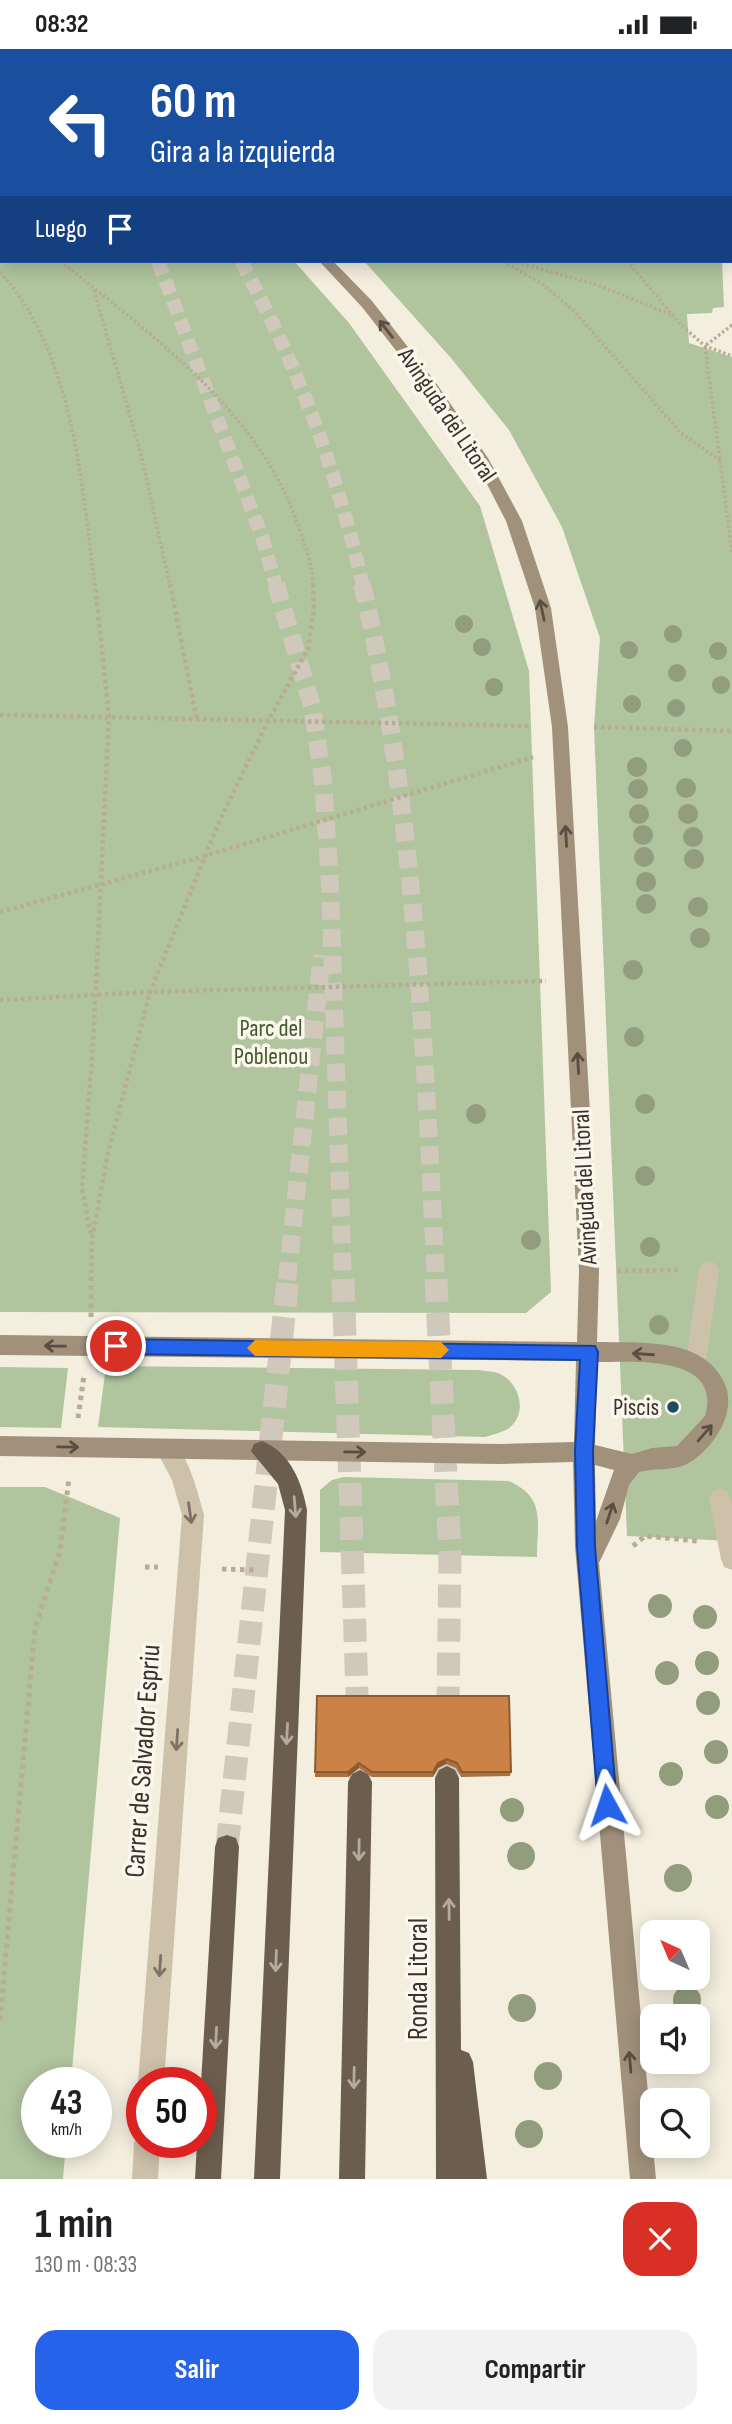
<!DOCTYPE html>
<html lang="es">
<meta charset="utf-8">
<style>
:root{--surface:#fff;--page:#f2f2f2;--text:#202124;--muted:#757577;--accent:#2563eb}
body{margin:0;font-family:"Sofia Sans Condensed",sans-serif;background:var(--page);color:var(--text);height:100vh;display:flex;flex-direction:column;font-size:26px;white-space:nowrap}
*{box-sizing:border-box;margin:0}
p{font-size:23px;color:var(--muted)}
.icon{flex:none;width:38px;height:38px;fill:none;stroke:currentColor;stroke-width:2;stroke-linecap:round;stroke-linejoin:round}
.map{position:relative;height:2130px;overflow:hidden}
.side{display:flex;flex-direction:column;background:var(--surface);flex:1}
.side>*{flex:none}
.guide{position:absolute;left:0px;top:0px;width:733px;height:214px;box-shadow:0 4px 18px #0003;background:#1a4fa0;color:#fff;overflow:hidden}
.needle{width:46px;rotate:316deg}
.tools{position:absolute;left:640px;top:1871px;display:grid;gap:14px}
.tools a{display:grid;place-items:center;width:70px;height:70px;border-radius:14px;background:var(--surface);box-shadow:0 4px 18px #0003;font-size:35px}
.speed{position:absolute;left:21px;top:2018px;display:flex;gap:14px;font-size:35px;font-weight:700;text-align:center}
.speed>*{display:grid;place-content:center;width:91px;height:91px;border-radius:50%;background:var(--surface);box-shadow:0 4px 18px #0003;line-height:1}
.speed small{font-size:18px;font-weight:400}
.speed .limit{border:10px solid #d22;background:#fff;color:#111}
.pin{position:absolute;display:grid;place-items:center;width:60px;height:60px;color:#fff;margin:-30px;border:4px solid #fff;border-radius:50%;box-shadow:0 2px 7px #0007}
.me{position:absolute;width:77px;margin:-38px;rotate:355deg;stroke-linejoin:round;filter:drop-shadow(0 0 5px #0008)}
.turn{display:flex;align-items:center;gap:24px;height:147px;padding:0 35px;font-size:32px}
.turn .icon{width:91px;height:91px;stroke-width:2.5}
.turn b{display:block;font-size:49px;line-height:60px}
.then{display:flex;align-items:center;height:66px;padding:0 35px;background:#0003;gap:14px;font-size:26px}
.round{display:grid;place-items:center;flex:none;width:74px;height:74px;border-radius:21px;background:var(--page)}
.summary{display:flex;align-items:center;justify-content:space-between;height:119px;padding:0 35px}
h1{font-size:42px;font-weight:700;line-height:52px}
.cta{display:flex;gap:14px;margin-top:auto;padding:14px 35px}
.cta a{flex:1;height:80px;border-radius:21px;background:var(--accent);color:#fff;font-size:28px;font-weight:700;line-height:80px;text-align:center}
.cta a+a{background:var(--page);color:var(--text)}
.status{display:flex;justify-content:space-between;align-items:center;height:49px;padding:0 35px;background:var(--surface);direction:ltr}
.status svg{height:19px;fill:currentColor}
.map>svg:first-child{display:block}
.green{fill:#b0c49e}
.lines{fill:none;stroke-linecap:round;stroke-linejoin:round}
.trunk-tunnel-far2{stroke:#cfc8bb;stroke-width:14;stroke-dasharray:14 7;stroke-linecap:butt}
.trunk-tunnel-far1{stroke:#cfc8bb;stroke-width:18;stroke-dasharray:18 9;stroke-linecap:butt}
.trunk-tunnel{stroke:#cfc8bb;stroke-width:23;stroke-dasharray:23 11;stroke-linecap:butt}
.path-far2{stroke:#b9ac94;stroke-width:3.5;stroke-dasharray:2.5 2.5;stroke-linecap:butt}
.path-far1{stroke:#b9ac94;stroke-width:4.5;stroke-dasharray:3.5 3.5;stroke-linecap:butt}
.path{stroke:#b9ac94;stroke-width:5;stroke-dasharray:4.5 4.5;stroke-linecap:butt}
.service{fill:#cdc1aa;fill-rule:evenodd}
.minor{fill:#cdc1aa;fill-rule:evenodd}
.secondary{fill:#a1917b;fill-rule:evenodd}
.trunk{fill:#6c5e4e;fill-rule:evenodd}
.tree{fill:#919d7d}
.wall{fill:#ae703d}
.shaded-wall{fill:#8d5b32}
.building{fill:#ca8247;stroke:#8d5b32;stroke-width:2}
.oneway{stroke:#594e42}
.oneway2{stroke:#b4aa9d}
.oneway3{stroke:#7c7264}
.route{fill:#2563eb;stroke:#184099;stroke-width:2}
.slow{fill:#f59e0b}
.poi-dot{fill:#1d4c5e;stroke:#fbf7ec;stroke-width:2.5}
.labels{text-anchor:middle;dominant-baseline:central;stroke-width:7;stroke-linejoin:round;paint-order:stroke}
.street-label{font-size:24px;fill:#3a322a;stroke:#fbf7ec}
.park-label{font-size:24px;fill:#405a2d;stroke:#fbf7ec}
.poi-label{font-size:24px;fill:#3a322a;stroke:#fbf7ec;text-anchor:end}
.near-street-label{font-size:28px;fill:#3a322a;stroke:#fbf7ec}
</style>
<div class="status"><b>08:32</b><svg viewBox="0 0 49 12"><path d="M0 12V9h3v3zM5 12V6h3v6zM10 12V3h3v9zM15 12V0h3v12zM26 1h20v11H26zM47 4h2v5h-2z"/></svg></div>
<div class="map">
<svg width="732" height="2130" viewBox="0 0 732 2130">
<rect width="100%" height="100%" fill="#f4eedf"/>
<!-- green -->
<path class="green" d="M 0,0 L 155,2 L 2,2 L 2,212 L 294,212 L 349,274 L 480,457 L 529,622 L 551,1243 L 526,1264 L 0,1263 Z
M 214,0 L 732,0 L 732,141 L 732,2 Z
M 364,212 L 722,212 L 724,258 L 713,259 L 712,264 L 687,265 L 689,294 L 732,308 L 732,1492 L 627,1487 L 594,678 L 600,589 L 562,478 L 509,381 L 451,309 Z
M 106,1317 L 478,1321 C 484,1322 494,1322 500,1325 C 522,1336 528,1368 506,1381 C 500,1384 491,1386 485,1388 L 98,1378 Z
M 0,1318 L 68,1319 L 61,1379 L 0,1378 Z
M 344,1428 L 509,1432 C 546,1449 537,1472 537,1508 L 320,1503 L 320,1441 L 332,1431 Z
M 0,1438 L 45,1438 L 120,1469 L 71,2033 L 37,2034 L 37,2093 L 66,2093 L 63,2130 L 0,2130 Z"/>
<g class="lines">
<!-- trunk-tunnel-far2 -->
<path class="trunk-tunnel-far2" d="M 158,212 L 262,488 L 276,537
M 241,212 C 300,322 335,416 363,537"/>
<!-- trunk-tunnel-far1 -->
<path class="trunk-tunnel-far1" d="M 276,535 L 312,657 L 323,731 L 330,835 L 343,1231
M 362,535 C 416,764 424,998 436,1231
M 287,1231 L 322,906"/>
<!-- trunk-tunnel -->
<path class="trunk-tunnel" d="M 343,1230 L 360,1733
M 436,1230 L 450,1505 L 447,1729
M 227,1798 L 288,1230"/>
<!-- path-far2 -->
<path class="path-far2" d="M 448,0 L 450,2
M 699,2 L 708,0
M 60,212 C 154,288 264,365 301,485 C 307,502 313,519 313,537
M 503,212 L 542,235 L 572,260 L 682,385 L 721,412
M 512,212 L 598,236 L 674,267
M 627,212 L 681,276 L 705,297 L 732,307
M 0,223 C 74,305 81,432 95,537
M 94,241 L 141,405 L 170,537
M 732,276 L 705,297 L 732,503"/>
<!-- path-far1 -->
<path class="path-far1" d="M 170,535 L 197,672
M 0,666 L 531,677
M 594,678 L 732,682
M 0,863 L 205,807 L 533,708
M 0,951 L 150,943 L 546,932
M 91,1185 L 82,1139 L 93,995 L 109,668 L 95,535
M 618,1222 L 679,1221
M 91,1231 L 92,1190 L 108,1104 L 150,943 L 219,773 L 268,672 L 308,600 L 314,559 L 313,535"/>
<!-- path -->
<path class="path" d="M 91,1268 L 91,1230
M 78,1369 L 84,1326
M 633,1497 L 645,1487 L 697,1492
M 145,1518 L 158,1518
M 222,1520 L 257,1521
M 0,1971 L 35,1579 L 60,1502 L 69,1429"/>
<!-- service -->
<path class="service" d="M 709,1212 L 716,1215 L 719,1221 L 706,1312 L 703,1319 L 696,1322 L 689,1319 L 686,1312 L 699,1221 L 702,1215 Z
M 720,1440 L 728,1443 L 732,1455 L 732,1521 L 724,1518 L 721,1510 L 709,1450 L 712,1443 Z"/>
<!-- minor -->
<path class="minor" d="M 167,1391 C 188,1399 198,1445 204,1466 L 164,2034 L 142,2034 L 142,2043 L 138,2034 L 182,1466 L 172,1431 L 156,1401 L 159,1394 Z
M 142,2082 L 142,2093 L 160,2093 L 158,2130 L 132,2130 L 134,2093 Z"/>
<!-- secondary -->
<path class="secondary" d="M 175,0 L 187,0 L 188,2 L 176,2 Z
M 319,212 L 333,212 L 372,252 L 436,334 L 488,409 L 522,472 L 551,559 L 568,678 L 599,1222 L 597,1293 C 640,1294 703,1288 724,1333 C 730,1345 729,1358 725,1370 C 719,1387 703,1407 687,1415 C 673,1422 654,1419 639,1423 L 629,1436 L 620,1470 L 599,1514 L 656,2130 L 630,2130 L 575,1498 L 573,1413 L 498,1415 L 0,1407 L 0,1387 L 498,1395 L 574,1393 L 576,1312 L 0,1306 L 0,1286 L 577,1293 L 579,1222 L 552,678 L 535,559 L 506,472 L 474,410 L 426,340 L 362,258 ZM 597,1313 C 633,1313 723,1305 705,1367 L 677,1397 L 652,1399 L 632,1405 L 595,1396 ZM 595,1416 L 614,1421 L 596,1472 Z"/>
<!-- trunk -->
<path class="trunk" d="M 262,1392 C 290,1403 302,1433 307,1461 L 280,2130 L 254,2130 L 285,1461 L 278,1435 L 251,1402 L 254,1395 Z
M 447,1717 L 455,1721 L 459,1729 L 461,2001 L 469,2004 L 473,2013 L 487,2130 L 436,2130 L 435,1729 L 439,1721 Z
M 360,1721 L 368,1725 L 372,1733 L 365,2130 L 339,2130 L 348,1733 L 352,1725 Z
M 227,1786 L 236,1789 L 239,1798 L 221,2130 L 195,2130 L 197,2093 L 201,2093 L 201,2034 L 215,1798 L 218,1789 Z"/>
</g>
<!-- trees -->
<g class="tree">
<circle cx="464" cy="575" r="9"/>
<circle cx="673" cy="585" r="9"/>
<circle cx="482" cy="598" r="9"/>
<circle cx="629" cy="601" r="9"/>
<circle cx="718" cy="602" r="9"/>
<circle cx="677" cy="624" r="9"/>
<circle cx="721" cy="636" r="9"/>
<circle cx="494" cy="638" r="9"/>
<circle cx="632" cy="655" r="9"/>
<circle cx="676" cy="659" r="9"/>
<circle cx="683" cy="699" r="9"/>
<circle cx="637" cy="718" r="10"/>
<circle cx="686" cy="739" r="10"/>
<circle cx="638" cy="740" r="10"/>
<circle cx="639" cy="765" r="10"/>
<circle cx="688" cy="765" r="10"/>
<circle cx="643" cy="786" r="10"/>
<circle cx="693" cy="788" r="10"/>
<circle cx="644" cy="808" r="10"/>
<circle cx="694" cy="810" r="10"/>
<circle cx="646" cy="833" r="10"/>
<circle cx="646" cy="855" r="10"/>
<circle cx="698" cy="858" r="10"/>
<circle cx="700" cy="889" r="10"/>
<circle cx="633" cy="921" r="10"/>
<circle cx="634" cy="988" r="10"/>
<circle cx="645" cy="1055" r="10"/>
<circle cx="476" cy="1065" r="10"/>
<circle cx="645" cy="1127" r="10"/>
<circle cx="531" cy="1191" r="10"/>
<circle cx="650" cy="1198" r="10"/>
<circle cx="659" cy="1276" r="10"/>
<circle cx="660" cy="1557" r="12"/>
<circle cx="705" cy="1568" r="12"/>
<circle cx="707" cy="1614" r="12"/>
<circle cx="667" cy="1624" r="12"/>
<circle cx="708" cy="1654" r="12"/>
<circle cx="716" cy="1703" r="12"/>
<circle cx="671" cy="1725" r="12"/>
<circle cx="717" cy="1758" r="12"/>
<circle cx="512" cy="1761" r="12"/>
<circle cx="521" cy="1807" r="14"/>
<circle cx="678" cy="1829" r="14"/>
<circle cx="687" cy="1951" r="14"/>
<circle cx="522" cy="1959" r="14"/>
<circle cx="548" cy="2027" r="14"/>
<circle cx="529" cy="2085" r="14"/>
</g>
<!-- wall -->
<path class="wall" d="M 317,1647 L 511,1723 L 510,1727 L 461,1728 L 456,1719 L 446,1715 L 438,1719 L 433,1728 L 372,1728 L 359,1719 L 348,1728 L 315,1728 Z"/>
<!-- shaded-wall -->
<path class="shaded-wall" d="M 447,1710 L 446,1715 L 438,1719 L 433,1728 L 433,1723 L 438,1714 Z
M 359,1714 L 359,1719 L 348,1728 L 348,1723 Z"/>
<!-- building -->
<path class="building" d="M 317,1647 L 509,1647 L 511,1723 L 462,1723 L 457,1714 L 447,1710 L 438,1714 L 433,1723 L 372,1723 L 359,1714 L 348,1723 L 315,1723 Z"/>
<!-- one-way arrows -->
<defs><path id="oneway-shaft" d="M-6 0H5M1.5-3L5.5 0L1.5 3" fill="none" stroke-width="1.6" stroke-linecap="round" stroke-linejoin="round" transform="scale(1.75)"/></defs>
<g class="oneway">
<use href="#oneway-shaft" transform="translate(386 280) rotate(-128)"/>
<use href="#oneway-shaft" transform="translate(542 561) rotate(-102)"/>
<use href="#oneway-shaft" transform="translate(566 787) rotate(-93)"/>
<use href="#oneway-shaft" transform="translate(578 1014) rotate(-93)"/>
<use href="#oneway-shaft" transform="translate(55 1297) rotate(-179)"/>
<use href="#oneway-shaft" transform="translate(643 1305) rotate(-176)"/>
<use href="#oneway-shaft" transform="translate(705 1384) rotate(-49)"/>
<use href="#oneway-shaft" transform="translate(68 1398) rotate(1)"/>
<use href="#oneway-shaft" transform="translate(355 1403) rotate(1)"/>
<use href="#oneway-shaft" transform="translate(610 1464) rotate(-72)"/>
<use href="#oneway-shaft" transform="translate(630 2013) rotate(-95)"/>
</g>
<g class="oneway2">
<use href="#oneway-shaft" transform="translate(295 1458) rotate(85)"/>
<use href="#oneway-shaft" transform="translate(287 1685) rotate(93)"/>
<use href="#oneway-shaft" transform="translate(359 1801) rotate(91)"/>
<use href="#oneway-shaft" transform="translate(449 1860) rotate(-91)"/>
<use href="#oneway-shaft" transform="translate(276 1912) rotate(92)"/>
<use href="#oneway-shaft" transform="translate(216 1989) rotate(93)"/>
<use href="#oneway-shaft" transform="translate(354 2029) rotate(91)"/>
</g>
<g class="oneway3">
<use href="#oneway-shaft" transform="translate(190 1464) rotate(82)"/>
<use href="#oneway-shaft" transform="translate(177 1691) rotate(94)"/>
<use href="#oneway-shaft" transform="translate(160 1917) rotate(94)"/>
</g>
<!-- route -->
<path class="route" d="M 116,1290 L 595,1297 L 598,1303 L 593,1402 L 595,1498 L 617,1756 L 614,1763 L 607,1766 L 600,1763 L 598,1756 L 577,1498 L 575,1402 L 580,1311 L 116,1305 L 107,1297 Z"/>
<!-- slow -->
<path class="slow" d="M 255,1291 L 441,1293 L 449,1301 L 441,1309 L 255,1307 L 247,1299 Z"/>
<!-- markers -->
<circle class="poi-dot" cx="673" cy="1358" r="7"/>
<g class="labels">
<!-- street labels -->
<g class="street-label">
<text transform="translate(447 366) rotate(56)">Avinguda del Litoral</text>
<text transform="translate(585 1138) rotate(-93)">Avinguda del Litoral</text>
</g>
<!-- park labels -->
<g class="park-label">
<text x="271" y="979">Parc del<tspan x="271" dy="28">Poblenou</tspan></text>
</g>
<!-- poi labels -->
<g class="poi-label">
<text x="659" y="1358">Piscis</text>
</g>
<!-- near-street labels -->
<g class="near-street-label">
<text transform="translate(143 1712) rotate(-86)">Carrer de Salvador Espriu</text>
<text transform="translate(418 1930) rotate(-90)">Ronda Litoral</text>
</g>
</g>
</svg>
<div class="tools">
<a><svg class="needle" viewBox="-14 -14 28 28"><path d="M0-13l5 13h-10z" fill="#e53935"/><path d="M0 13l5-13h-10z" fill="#757577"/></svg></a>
<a><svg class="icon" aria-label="sound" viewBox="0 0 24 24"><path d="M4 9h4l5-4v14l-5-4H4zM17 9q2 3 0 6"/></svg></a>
<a><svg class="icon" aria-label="search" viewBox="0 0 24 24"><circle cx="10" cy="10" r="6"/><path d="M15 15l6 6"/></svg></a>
</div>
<div class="speed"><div>43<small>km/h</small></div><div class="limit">50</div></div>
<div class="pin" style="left:116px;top:1297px;background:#d93025"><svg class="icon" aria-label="arrive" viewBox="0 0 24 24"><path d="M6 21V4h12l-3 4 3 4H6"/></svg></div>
<svg class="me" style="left:607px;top:1756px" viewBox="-20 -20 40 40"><path d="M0-17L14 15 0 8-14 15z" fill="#2563eb" stroke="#fff" stroke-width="4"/></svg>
<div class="guide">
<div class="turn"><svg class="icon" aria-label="left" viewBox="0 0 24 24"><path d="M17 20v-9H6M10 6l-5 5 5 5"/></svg><div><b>60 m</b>Gira a la izquierda</div></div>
<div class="then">Luego<svg class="icon" aria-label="arrive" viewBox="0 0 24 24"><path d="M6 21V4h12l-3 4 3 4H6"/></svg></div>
</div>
</div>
<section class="side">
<div class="summary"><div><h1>1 min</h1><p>130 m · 08:33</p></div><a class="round" style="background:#d93025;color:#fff"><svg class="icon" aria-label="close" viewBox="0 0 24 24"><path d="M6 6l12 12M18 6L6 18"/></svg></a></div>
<div class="cta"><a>Salir</a><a>Compartir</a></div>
</section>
